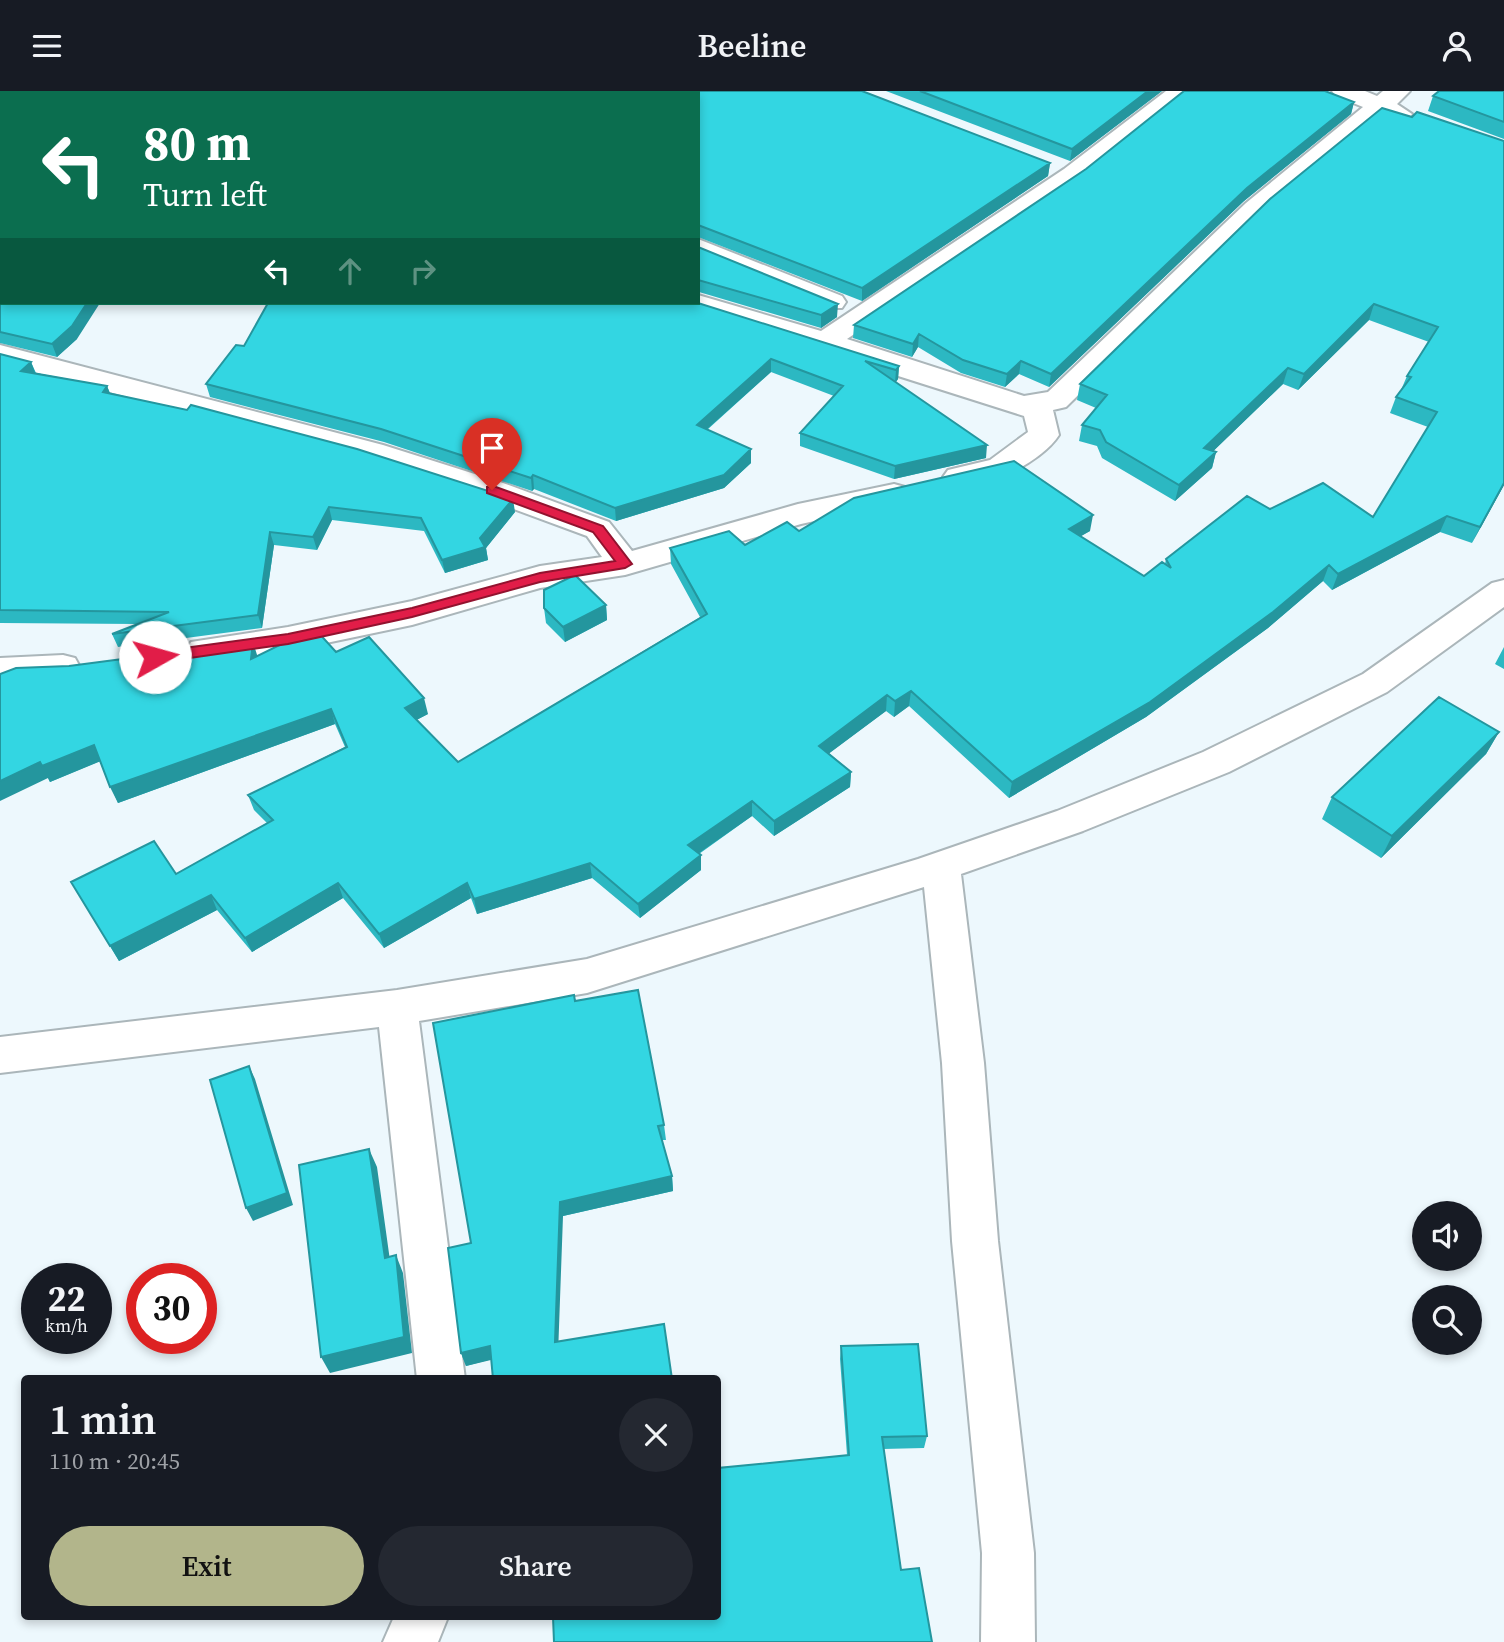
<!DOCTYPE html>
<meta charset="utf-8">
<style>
:root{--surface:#171b24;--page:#242831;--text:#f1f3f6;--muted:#9ea1a6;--accent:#b2b58b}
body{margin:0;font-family:"Source Serif 4",serif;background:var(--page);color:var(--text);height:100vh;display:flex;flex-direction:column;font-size:26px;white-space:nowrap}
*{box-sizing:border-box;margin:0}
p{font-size:23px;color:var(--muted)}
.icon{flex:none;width:38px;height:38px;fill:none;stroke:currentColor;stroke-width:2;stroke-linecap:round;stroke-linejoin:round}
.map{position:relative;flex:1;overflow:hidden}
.side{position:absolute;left:21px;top:1284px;width:700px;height:245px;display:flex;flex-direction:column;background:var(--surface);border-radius:7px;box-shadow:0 4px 10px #0003}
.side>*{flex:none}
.hud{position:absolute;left:0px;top:0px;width:700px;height:214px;box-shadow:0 4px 10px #0003;background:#0b6e4f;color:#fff;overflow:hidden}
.tools{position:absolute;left:1412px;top:1110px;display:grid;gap:14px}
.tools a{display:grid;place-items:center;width:70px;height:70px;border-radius:50%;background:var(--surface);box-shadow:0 4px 10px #0003;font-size:35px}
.speed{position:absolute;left:21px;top:1172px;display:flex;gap:14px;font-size:35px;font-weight:700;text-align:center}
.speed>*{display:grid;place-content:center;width:91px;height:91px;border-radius:50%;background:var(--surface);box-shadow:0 4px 10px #0003;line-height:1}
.speed small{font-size:18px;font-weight:400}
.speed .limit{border:10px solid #d22;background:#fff;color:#111}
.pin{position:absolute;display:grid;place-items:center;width:60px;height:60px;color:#fff;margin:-72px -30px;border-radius:50% 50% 50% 0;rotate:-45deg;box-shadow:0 0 7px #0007}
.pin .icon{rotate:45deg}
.me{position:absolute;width:77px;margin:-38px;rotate:83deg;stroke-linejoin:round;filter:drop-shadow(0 0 5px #0008)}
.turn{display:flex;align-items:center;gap:24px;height:147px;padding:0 28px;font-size:32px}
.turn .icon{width:91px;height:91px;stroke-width:2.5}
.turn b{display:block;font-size:49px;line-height:60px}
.lanes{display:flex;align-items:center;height:66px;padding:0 28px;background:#0003;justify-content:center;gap:35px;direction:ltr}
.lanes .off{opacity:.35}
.round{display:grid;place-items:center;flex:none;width:74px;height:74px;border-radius:37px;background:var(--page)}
.head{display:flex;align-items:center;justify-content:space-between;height:119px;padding:0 28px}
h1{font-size:42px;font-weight:600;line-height:52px}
.primary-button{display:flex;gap:14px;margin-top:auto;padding:14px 28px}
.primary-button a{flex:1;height:80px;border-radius:42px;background:var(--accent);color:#111;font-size:28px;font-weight:600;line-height:80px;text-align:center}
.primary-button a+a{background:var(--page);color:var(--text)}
header{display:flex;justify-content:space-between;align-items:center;height:91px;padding:0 28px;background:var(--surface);font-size:32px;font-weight:600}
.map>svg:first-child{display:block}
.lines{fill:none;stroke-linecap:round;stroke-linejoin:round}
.street-casing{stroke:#abb6ba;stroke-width:4}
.street{fill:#fff;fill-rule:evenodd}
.wall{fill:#2cb8c2}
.shaded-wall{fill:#24969e}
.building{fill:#33d6e2;stroke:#24969e;stroke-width:2}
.route{fill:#e11d48;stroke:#92132f;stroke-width:2}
</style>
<header><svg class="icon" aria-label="menu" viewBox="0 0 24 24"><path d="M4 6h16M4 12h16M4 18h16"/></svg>Beeline<svg class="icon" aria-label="person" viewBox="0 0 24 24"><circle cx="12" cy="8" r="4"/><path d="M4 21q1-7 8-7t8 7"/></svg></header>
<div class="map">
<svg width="1504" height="1551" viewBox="0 0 1504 1551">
<rect width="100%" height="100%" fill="#edf8fd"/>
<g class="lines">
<!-- street casing -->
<g class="street-casing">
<path id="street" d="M 1166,0 L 1193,0 L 1082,88 L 847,248 L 1024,305 L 1048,301 L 1246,112 L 1363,16 L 1336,5 L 1332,0 L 1365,0 L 1377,5 L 1383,0 L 1410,0 L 1397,13 L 1412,23 L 1409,28 L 1400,30 L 1383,25 L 1264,122 L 1066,316 L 1053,319 L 1059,344 C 1041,372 981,402 948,393 L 943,386 L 948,379 L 990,369 L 1028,341 L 1024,325 L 687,218 L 683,212 L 698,212 L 698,204 L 821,240 L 1064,78 Z
M 2,111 L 2,128 L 0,129 L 0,112 Z
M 698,148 L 842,205 L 846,211 L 842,217 L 822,217 L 698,166 Z
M 0,254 L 383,354 L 503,392 L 609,431 L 632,460 L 798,413 L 894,393 L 905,396 L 910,403 L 905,410 L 801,433 L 625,484 L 540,497 L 412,534 L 288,560 L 203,572 L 191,569 L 186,560 L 191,551 L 288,536 L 412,510 L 540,475 L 602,466 L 587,445 L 481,406 L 361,368 L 0,272 Z
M 1504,489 L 1504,516 L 1387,601 L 1229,681 L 1083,740 L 961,783 L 984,972 L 998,1150 L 1034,1462 L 1035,1551 L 981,1551 L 982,1462 L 952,1150 L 942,972 L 924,796 L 587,902 L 419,930 L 465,1288 L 417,1288 L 379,936 L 0,982 L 0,946 L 397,899 L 587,868 L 918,768 L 1057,720 L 1203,661 L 1363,583 L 1492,492 Z
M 63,564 L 75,567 L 80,576 L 75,585 L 63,588 L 0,591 L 0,567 Z
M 394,1526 L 448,1526 L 438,1551 L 383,1551 Z"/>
</g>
<!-- street -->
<use href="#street" class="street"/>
</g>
<!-- wall -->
<path class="wall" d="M 0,0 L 862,0 L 1050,72 L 1048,85 L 862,210 L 698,146 L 698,2 L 2,2 L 2,86 L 0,88 Z
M 886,0 L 1162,0 L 1070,70 Z
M 1504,0 L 1504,48 L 1428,20 L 1433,5 Z
M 1354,11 L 1351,23 L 1244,110 L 1049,296 L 1019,283 L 1005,296 L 961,282 L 918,256 L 912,266 L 853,247 L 854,234 L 1086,78 Z
M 1382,17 L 1504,394 L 1472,452 L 1440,441 L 1332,499 L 1323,490 L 1268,537 L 1146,626 L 1009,707 L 909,615 L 894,626 L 886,620 L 829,662 L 851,681 L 850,696 L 774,745 L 752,725 L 699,763 L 701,764 L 701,779 L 640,827 L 592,787 L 477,823 L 471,807 L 384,857 L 343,807 L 252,861 L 217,819 L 119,870 L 71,791 L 176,783 L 267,732 L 254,719 L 248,704 L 345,656 L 335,633 L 118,712 L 100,670 L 50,691 L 48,687 L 69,575 L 336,561 L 428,623 L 416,629 L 458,671 L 700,526 L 671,473 L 670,457 L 745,454 L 799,440 L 1090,440 L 1080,445 L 1144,485 L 1165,473 L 1166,468 L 1270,418 L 1373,426 L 1428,336 L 1390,322 L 1396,306 L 1401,299 L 1407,285 L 1429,251 L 1369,229 L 1298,299 L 1283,293 L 1213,360 L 1216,361 L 1212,377 L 1175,410 L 1102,367 L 1097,355 L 1079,350 L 1082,334 L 1096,317 L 1077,309 L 1080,293 Z
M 698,156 L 837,226 L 821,237 L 699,201 L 698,203 Z
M 0,177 L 77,248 L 57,266 L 0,252 Z
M 698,212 L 899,275 L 898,288 L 896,291 L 986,367 L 894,388 L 800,355 L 800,342 L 834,305 L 771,281 L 707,339 L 751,372 L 724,397 L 616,430 L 534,398 L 532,400 L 384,351 L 210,306 L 206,293 L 244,255 Z
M 0,263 L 31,271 L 36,282 L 107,295 L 110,302 L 515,421 L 486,457 L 488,469 L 445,482 L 424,440 L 332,429 L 317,459 L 274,454 L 262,537 L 118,556 L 112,543 L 137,533 L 0,532 Z
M 606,514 L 607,529 L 565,551 L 546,532 L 544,517 Z
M 1504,556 L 1504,578 L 1495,573 Z
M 1499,641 L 1486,663 L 1381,767 L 1322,728 L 1332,706 Z
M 575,910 L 664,1034 L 666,1049 L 662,1049 L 672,1085 L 673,1100 L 563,1125 L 492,1268 L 466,1275 L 461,1262 L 471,1152 Z
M 841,1255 L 927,1345 L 924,1357 L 883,1358 L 847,1364 L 840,1268 Z"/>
<!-- shaded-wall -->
<path class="shaded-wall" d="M 1148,0 L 1162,0 L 1070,70 L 1072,58 Z
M 1354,11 L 1351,23 L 1244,110 L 1049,296 L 1051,283 L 1247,97 Z
M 1050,72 L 1048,85 L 862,210 L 862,197 Z
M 0,74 L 2,79 L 2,86 L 0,88 Z
M 87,212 L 100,212 L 77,248 L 57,266 L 52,253 Z
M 838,213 L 837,226 L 821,237 L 821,224 Z
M 1374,213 L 1369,229 L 1298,299 L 1304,283 Z
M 919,243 L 918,256 L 912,266 L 913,253 Z
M 771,268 L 771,281 L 697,347 L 697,334 Z
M 1021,270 L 1019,283 L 1005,296 L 1007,283 Z
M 31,271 L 36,284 L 21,280 Z
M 899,275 L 898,288 L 895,292 L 896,279 Z
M 1288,277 L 1283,293 L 1200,373 L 1204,357 Z
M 107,295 L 112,308 L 103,301 Z
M 987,354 L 986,367 L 894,388 L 895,375 Z
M 751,358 L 751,372 L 724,397 L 616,430 L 615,417 Z
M 1216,361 L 1212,377 L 1175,410 L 1179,394 Z
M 533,384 L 534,398 L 532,400 L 531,387 Z
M 1504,392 L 1504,394 L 1472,452 L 1480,436 Z
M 513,408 L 515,421 L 486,457 L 488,469 L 445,482 L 442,469 L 480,447 Z
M 329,416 L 332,429 L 317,459 L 313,446 Z
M 1093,424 L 1090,440 L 1066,454 L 1069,438 Z
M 1447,425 L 1440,441 L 1332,499 L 1338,483 Z
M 270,441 L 274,454 L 262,537 L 258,524 Z
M 1329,474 L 1323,490 L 1268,537 L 1146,626 L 1009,707 L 1012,691 Z
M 606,514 L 607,529 L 565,551 L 563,536 Z
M 253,551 L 258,567 L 251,568 Z
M 911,600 L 909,615 L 894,626 L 895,610 Z
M 887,604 L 886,620 L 819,670 L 819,655 Z
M 424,607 L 428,623 L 409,633 L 405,617 Z
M 331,618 L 335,633 L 118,712 L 110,696 Z
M 1499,641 L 1486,663 L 1381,767 L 1392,745 Z
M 94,654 L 101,670 L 50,691 L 48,687 L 0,710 L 0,690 L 40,671 Z
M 851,681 L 850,696 L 774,745 L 774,730 Z
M 752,710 L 752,725 L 689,769 L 688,754 Z
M 701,764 L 701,779 L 640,827 L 638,813 Z
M 590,772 L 592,787 L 477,823 L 474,808 Z
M 338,792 L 343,807 L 252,861 L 245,847 Z
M 467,792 L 471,807 L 384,857 L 379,843 Z
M 211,804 L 217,819 L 119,870 L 110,855 Z
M 249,975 L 255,988 L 293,1114 L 253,1130 L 246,1117 Z
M 369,1058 L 377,1076 L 392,1184 L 385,1167 Z
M 672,1085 L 673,1100 L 563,1125 L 558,1264 L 555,1251 L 560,1111 Z
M 396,1164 L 403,1182 L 412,1262 L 330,1282 L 321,1266 Z
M 490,1255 L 495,1268 L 466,1275 L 461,1262 Z"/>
<!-- building -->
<path class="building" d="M 0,0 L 862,0 L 1050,72 L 862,197 L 698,134 L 698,2 L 2,2 L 2,71 L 0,71 Z
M 920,0 L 1148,0 L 1072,58 Z
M 1184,0 L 1325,0 L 1354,11 L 1247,97 L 1051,283 L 1021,270 L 1007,283 L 963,269 L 919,243 L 913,253 L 854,234 L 1086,78 Z
M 1439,0 L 1504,0 L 1504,31 L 1433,5 Z
M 1382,17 L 1412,26 L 1417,21 L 1504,50 L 1504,392 L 1480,436 L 1447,425 L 1338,483 L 1329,474 L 1273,521 L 1150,611 L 1012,691 L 911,600 L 895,610 L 887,604 L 819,655 L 851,681 L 774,730 L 752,710 L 688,754 L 701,764 L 638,813 L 590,772 L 474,808 L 467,792 L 379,843 L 338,792 L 245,847 L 211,804 L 110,855 L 71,791 L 154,750 L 176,783 L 273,729 L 248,704 L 347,656 L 331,618 L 110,696 L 94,654 L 42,675 L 40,671 L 0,690 L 0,583 L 16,577 L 69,575 L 253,551 L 251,568 L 302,543 L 317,540 L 336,561 L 369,546 L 424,607 L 405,617 L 458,671 L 707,523 L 670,457 L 729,440 L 745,454 L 787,431 L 799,440 L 854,407 L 1014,370 L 1093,424 L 1069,438 L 1144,485 L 1162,471 L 1171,477 L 1166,468 L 1247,405 L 1270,418 L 1323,392 L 1373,426 L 1437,321 L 1396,306 L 1411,286 L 1407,285 L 1438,236 L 1374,213 L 1304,283 L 1288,277 L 1204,357 L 1216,361 L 1179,394 L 1106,351 L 1100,339 L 1082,334 L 1107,304 L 1080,293 L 1270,108 Z
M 698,156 L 838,213 L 821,224 L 698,189 Z
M 0,177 L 2,177 L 2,212 L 87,212 L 72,235 L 52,253 L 0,241 Z
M 268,212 L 698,212 L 899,275 L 896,279 L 865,270 L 987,354 L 895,375 L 800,342 L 843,295 L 771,268 L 697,334 L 751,358 L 724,384 L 615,417 L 533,384 L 531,387 L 381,338 L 206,293 L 236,254 L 244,255 Z
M 0,263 L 31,271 L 21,280 L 107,295 L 103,301 L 187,319 L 191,314 L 357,358 L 513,408 L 480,447 L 485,456 L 442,469 L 421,427 L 329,416 L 313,446 L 270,441 L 258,524 L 112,543 L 169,521 L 0,519 Z
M 575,484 L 606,514 L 563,536 L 544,517 L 544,499 Z
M 1439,606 L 1499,641 L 1392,745 L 1332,706 Z
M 638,899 L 664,1034 L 658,1035 L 672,1085 L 560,1111 L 555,1251 L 664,1233 L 672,1288 L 493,1288 L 490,1255 L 461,1262 L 448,1157 L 471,1152 L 433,932 L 574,904 L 575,910 Z
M 249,975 L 287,1102 L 246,1117 L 210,989 Z
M 369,1058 L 385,1167 L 396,1164 L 404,1246 L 321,1266 L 299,1074 Z
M 918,1253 L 927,1345 L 882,1346 L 901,1479 L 919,1477 L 932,1551 L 554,1551 L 553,1526 L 718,1526 L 718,1377 L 849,1364 L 841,1255 Z"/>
<!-- route -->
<path class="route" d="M 487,396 L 496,396 L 603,435 L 632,473 L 625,477 L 540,491 L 412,526 L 288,553 L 155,572 L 147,566 L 155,561 L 288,543 L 412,517 L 540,482 L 615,470 L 593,441 L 487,402 Z"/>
</svg>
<div class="tools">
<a><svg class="icon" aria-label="sound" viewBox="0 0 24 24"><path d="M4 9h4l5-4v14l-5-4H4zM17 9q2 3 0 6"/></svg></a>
<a><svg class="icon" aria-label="search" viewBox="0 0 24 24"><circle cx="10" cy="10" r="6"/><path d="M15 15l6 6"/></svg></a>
</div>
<div class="speed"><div>22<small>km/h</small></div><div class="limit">30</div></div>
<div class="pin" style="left:492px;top:399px;background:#d93025"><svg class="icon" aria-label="arrive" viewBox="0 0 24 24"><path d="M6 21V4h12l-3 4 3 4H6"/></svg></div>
<svg class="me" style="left:155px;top:566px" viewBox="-20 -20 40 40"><circle r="19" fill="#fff"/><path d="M0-13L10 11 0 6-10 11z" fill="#e11d48"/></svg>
<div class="hud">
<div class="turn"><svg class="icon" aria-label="left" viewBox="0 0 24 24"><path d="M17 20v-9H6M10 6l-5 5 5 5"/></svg><div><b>80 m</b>Turn left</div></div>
<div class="lanes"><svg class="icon" aria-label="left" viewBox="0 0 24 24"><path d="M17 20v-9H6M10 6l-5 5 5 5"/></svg><svg class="icon off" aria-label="ahead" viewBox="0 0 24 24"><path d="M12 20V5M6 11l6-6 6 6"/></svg><svg class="icon off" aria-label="right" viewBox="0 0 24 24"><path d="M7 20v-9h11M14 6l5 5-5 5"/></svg></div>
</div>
<section class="side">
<div class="head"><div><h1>1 min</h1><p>110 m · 20:45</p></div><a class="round"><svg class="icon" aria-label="close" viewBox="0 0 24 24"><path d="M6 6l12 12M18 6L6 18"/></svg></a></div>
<div class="primary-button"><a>Exit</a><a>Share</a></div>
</section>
</div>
